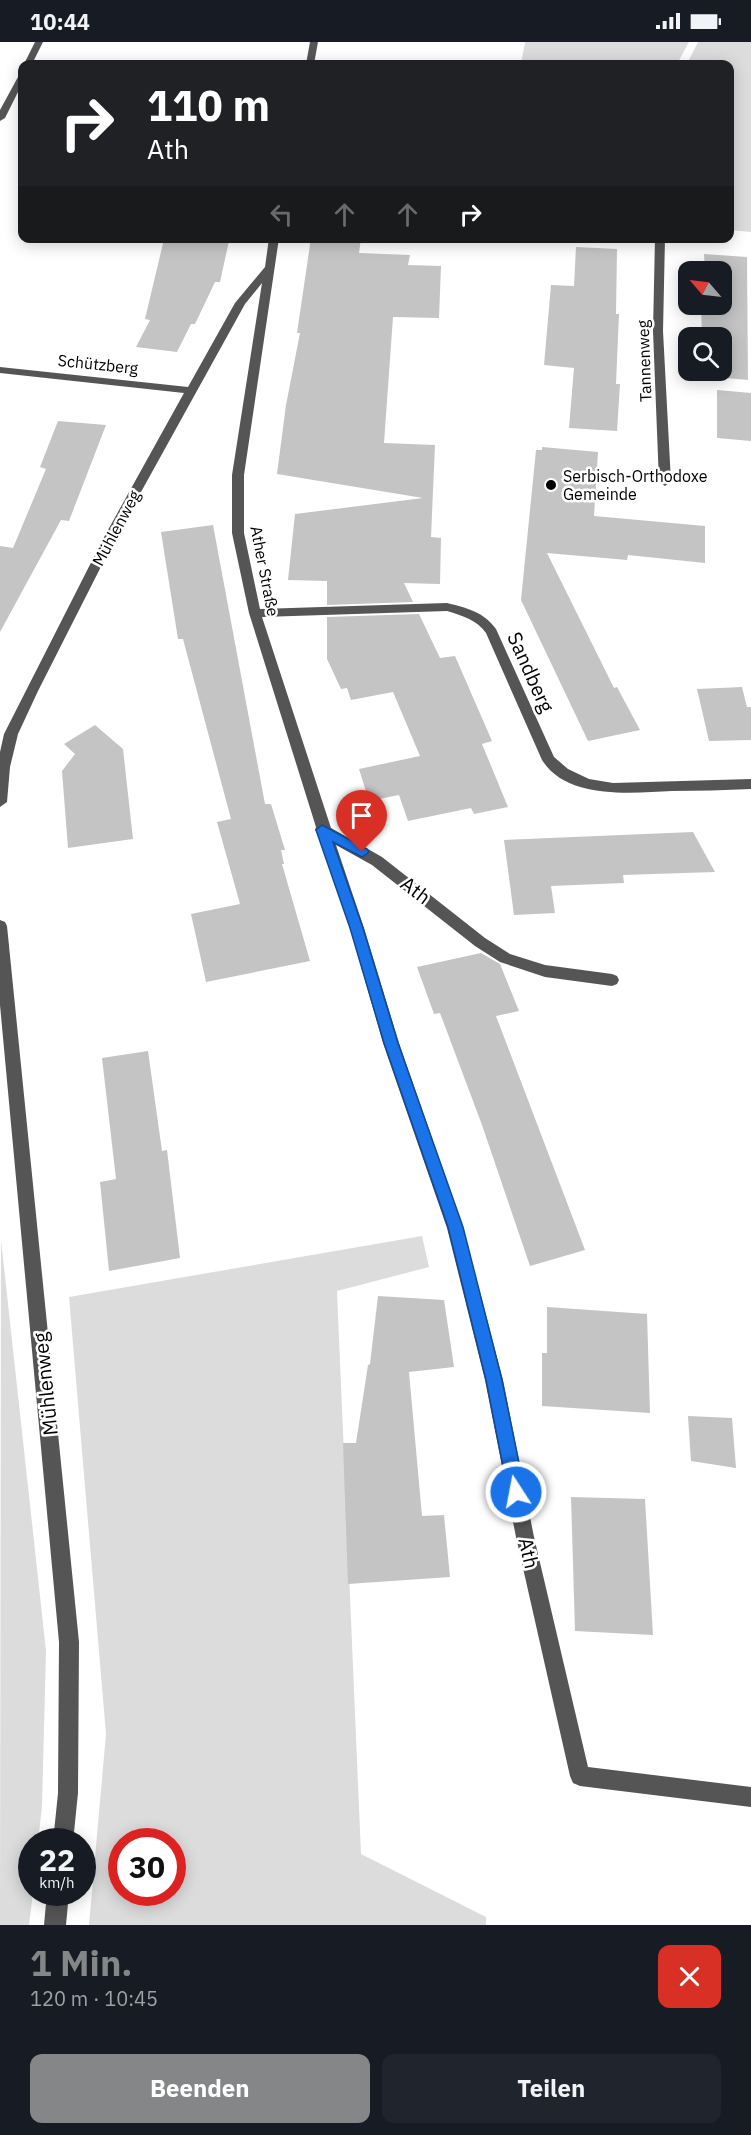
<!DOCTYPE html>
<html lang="de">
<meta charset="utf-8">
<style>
:root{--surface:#171b24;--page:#20242c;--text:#f1f3f6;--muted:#9ea1a6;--accent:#858687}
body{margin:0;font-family:"IBM Plex Sans",sans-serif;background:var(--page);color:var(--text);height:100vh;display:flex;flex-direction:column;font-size:22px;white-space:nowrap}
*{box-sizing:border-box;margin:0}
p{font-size:20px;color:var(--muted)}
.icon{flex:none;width:33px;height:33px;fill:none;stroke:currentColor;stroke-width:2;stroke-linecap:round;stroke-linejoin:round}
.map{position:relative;height:1883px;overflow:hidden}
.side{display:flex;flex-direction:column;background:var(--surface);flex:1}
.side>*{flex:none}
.hud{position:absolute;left:18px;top:18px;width:716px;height:183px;border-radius:12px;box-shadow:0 3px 15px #0003;background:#202124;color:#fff;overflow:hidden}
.needle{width:39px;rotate:298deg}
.buttons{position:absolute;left:678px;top:219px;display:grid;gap:12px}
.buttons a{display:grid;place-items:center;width:54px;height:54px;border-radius:12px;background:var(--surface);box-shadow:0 3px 15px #0003;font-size:30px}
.speed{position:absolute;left:18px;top:1786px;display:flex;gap:12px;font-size:30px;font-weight:700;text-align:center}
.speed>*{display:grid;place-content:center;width:78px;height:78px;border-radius:50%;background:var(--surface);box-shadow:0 3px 15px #0003;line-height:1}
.speed small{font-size:15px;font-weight:400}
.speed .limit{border:9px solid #d22;background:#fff;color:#111}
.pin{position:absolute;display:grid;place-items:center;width:51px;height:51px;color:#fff;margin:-62px -26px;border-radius:50% 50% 50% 0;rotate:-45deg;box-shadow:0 0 6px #0007}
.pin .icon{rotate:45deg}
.me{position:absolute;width:66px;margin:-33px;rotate:349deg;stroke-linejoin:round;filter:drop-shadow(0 0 4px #0008)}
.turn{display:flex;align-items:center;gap:21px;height:126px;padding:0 30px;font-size:27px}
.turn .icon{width:78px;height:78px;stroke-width:2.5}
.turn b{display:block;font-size:42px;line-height:51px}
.lanes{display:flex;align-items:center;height:57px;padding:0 30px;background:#0003;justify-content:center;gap:30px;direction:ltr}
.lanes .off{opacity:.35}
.round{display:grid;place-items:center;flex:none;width:63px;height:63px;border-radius:12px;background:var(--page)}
.headline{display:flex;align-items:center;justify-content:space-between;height:102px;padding:0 30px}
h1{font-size:36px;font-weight:800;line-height:45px;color:var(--accent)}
.cta{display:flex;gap:12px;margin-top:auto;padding:12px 30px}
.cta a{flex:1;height:69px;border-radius:12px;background:var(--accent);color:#fff;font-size:24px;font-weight:800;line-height:69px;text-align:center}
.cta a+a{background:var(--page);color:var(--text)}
.status{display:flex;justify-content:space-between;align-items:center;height:42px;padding:0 30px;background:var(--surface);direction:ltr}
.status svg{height:16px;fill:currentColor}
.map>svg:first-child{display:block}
.green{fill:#dcdcdc;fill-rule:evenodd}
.building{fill:#c4c4c4}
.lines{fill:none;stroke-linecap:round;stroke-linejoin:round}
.minor{fill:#555;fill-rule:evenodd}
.route{fill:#1a73e8;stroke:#114b97;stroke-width:1.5}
.poi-dot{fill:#000;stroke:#fff;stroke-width:2}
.labels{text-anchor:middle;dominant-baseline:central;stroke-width:5;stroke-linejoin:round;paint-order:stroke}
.far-street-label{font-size:16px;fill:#000;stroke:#fff}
.far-poi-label{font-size:16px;fill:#000;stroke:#fff;text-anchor:start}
.street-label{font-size:20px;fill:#000;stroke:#fff}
</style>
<div class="status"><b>10:44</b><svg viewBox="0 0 49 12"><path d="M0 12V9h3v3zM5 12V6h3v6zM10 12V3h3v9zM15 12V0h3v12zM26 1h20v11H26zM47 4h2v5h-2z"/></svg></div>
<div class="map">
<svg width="751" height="1883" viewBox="0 0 751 1883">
<rect width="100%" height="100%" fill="#fff"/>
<!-- green -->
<path class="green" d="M 525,0 L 689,0 L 677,22 L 521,22 Z
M 698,0 L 751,0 L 751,190 L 729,188 L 729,22 L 687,22 Z
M 422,1194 L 429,1225 L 337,1249 L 361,1812 L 486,1875 L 486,1883 L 89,1883 L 106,1692 L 69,1255 ZM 122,1800 L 172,1800 L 172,1851 L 122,1851 Z
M 1,1198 L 46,1609 L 42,1764 L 38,1800 L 32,1800 L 33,1851 L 29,1883 L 0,1883 Z"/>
<!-- building -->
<path class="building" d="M 311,196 L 361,196 L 359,211 L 410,213 L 408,223 L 441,224 L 439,276 L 393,275 L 384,401 L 435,403 L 431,495 L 441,496 L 440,542 L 404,541 L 413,560 L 327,563 L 327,539 L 288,538 L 295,472 L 423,456 L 277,432 L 286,363 L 300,291 L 297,291 Z
M 164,197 L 229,199 L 220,240 L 215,240 L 195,282 L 191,282 L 177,310 L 136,305 L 150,278 L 145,277 Z
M 576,205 L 617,207 L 616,272 L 619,272 L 616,342 L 620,342 L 617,389 L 569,386 L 574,326 L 544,323 L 551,243 L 574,244 Z
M 704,212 L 747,215 L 748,338 L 702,334 L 702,328 L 722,328 L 722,296 L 702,296 L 701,262 L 722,262 L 722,230 L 705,230 Z
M 717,348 L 751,351 L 751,399 L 717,396 Z
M 58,379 L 106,383 L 69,479 L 61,478 L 0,590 L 0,504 L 13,506 L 46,427 L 40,425 Z
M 542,405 L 598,410 L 594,474 L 705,484 L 705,521 L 628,513 L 627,518 L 547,511 L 614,646 L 617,645 L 640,688 L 588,699 L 521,558 L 536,408 L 542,408 Z
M 213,483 L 265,762 L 271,762 L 285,808 L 281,808 L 284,822 L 282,822 L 310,919 L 206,940 L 191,872 L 240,862 L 217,780 L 231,777 L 183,597 L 178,597 L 161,490 Z
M 419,572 L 440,616 L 455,614 L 492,699 L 482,702 L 508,765 L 474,772 L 471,766 L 408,779 L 399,753 L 369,759 L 359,727 L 420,714 L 393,650 L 351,658 L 347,646 L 341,647 L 327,617 L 327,575 Z
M 742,645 L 747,665 L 751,665 L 751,698 L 709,699 L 697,647 Z
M 95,683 L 123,707 L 133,797 L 68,806 L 62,729 L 75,712 L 64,702 Z
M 693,790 L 715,830 L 623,833 L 624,841 L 551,844 L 555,871 L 514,873 L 504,798 Z
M 481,911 L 500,922 L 519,969 L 496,974 L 585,1208 L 530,1224 L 482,1083 L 440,971 L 434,972 L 417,925 Z
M 148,1009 L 162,1109 L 167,1108 L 180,1216 L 109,1229 L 100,1140 L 116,1137 L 102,1016 Z
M 378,1254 L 444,1258 L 454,1325 L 409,1330 L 422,1474 L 444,1473 L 450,1535 L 348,1542 L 343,1401 L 356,1401 L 368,1323 L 370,1322 Z
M 547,1265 L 647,1272 L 650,1371 L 542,1364 L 542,1311 L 547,1311 Z
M 688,1374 L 732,1376 L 736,1426 L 691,1419 Z
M 571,1455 L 645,1457 L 653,1593 L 575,1589 Z"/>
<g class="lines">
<!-- minor -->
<path class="minor" d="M 35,0 L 43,0 L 32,22 L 24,22 Z
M 310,0 L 318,0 L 314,22 L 306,22 Z
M 22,32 L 22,42 L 5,76 L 0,79 L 0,68 L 18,35 Z
M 269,196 L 279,196 L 244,433 L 244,491 L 260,567 L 447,561 C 467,566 484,570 496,587 L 554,715 L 568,727 L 589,737 L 613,741 L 751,737 L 751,747 C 725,748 698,749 672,749 C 632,751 567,758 542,718 L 486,591 C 477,578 463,574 447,569 L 262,575 L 331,786 L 382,815 L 485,896 L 510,912 L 545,923 L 612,932 L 617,934 L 619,938 L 617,942 L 612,944 L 545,935 L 500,920 L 475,904 L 372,823 L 336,803 L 364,886 L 399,1001 L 463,1186 L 503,1338 L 534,1495 L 588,1725 L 751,1745 L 751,1765 L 580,1744 L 573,1741 L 570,1734 L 516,1495 L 485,1338 L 447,1186 L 383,1001 L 350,886 L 319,793 L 315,788 L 316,785 L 249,571 L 232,491 L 232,433 L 262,241 L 245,262 L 115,497 L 38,649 L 18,692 L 10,725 L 7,760 L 0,765 L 0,710 L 4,692 L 103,497 L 184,351 L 0,331 L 0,325 L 188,345 L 235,261 L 265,225 Z
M 655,196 L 665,196 L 663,289 L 671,440 L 665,444 L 659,440 L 653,289 Z
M 0,878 L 5,880 L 7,884 L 79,1600 L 78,1751 L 73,1800 L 53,1800 L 58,1751 L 59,1600 L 0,963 Z
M 47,1851 L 69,1851 L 66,1883 L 44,1883 Z"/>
</g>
<!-- route -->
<path class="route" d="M 322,783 L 367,807 L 369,810 L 362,815 L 333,800 L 363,886 L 398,1001 L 463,1185 L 502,1338 L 525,1450 L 522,1456 L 516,1459 L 510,1456 L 508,1450 L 486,1338 L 448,1185 L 384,1001 L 350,886 L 316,788 Z"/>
<!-- markers -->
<circle class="poi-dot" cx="551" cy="443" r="6"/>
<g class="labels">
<!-- far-street labels -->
<g class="far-street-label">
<text transform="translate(644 319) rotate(-92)">Tannenweg</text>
<text transform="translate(98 322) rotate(6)">Schützberg</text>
<text transform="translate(116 486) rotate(-62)">Mühlenweg</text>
<text transform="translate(265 529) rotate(79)">Ather Straße</text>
</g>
<!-- far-poi labels -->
<g class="far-poi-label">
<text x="563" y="434">Serbisch-Orthodoxe<tspan x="563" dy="18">Gemeinde</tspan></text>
</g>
<!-- street labels -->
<g class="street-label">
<text transform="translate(531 630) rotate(66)">Sandberg</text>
<text transform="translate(416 848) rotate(37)">Ath</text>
<text transform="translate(45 1342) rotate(-96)">Mühlenweg</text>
<text transform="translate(529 1511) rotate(77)">Ath</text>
</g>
</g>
</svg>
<div class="buttons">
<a><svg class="needle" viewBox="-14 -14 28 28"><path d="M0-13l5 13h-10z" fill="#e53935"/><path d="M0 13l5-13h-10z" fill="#9ea1a6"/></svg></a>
<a><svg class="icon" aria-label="search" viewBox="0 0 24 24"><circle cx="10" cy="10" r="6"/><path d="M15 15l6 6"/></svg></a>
</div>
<div class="speed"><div>22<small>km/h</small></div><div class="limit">30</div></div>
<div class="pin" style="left:362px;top:810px;background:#d93025"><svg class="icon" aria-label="arrive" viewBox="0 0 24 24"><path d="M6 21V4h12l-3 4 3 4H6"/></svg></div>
<svg class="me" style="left:516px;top:1450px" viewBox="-20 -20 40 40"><circle r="17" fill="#1a73e8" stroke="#fff" stroke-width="3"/><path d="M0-11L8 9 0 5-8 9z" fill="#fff"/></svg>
<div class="hud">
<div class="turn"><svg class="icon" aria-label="right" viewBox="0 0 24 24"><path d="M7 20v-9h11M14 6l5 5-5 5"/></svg><div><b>110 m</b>Ath</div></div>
<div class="lanes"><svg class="icon off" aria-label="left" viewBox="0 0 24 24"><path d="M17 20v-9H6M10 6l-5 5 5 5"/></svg><svg class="icon off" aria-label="ahead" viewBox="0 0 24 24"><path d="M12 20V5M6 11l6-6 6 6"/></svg><svg class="icon off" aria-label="ahead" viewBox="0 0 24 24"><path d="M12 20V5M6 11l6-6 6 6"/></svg><svg class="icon" aria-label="right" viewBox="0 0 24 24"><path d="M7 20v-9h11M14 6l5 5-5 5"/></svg></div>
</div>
</div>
<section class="side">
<div class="headline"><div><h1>1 Min.</h1><p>120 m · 10:45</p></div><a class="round" style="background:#d93025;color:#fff"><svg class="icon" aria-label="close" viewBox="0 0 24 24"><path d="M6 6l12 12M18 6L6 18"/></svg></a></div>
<div class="cta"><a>Beenden</a><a>Teilen</a></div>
</section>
